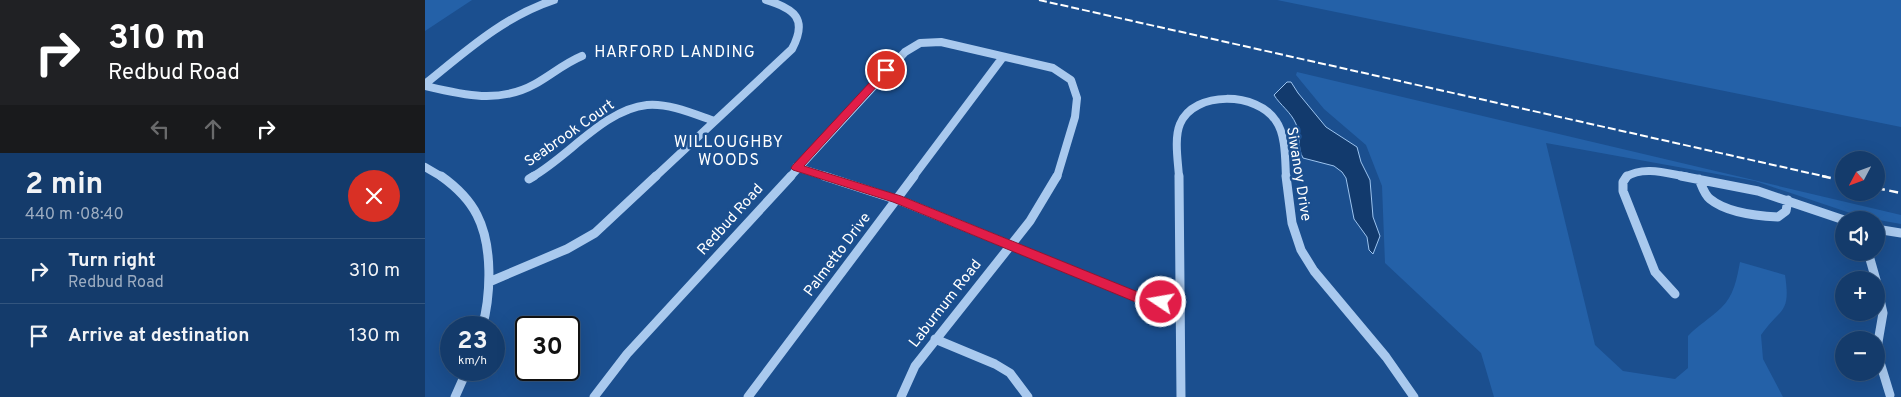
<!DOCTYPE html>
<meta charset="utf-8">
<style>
:root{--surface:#143b6b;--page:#1d4271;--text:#f1f3f6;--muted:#9dadc1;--line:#33557e}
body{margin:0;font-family:Overpass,sans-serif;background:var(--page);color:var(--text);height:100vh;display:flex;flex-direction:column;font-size:19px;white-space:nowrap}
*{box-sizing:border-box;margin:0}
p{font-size:16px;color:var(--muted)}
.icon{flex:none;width:28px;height:28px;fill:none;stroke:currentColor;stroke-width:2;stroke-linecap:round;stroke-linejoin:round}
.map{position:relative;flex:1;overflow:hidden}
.panel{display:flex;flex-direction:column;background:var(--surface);width:425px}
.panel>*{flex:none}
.guide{background:#202124;color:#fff;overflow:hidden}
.needle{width:32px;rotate:229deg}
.fabs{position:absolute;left:1410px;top:151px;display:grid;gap:10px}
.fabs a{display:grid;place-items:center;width:50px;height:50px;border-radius:50%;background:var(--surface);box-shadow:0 5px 20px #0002,0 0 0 1px var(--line);font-size:25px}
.speed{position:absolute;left:15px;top:316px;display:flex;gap:10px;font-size:25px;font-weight:700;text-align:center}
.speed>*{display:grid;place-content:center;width:65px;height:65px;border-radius:50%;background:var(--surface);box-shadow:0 5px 20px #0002,0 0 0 1px var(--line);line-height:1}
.speed small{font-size:12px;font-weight:400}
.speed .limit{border:2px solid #111;border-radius:8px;background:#fff;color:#111}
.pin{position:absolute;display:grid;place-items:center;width:42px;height:42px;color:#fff;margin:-21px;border:2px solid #fff;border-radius:50%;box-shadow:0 1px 5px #0007}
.me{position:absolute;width:55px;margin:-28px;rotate:282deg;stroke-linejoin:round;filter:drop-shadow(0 0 4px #0008)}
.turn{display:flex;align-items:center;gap:18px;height:105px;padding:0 25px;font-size:22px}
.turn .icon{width:65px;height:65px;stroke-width:2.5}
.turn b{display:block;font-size:35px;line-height:42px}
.lanes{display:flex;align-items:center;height:48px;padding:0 25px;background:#0003;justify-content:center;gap:25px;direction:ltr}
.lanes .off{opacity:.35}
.round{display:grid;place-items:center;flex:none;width:52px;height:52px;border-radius:26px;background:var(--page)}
.headline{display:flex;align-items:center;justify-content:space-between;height:85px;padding:0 25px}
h1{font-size:30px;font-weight:700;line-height:38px}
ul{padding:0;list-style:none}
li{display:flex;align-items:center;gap:15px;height:65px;padding:0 25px;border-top:1px solid var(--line)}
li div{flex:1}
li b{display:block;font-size:19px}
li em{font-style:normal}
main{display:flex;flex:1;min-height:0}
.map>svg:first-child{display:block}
.green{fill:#2461a8}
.water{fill:#123a6d;stroke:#9cc4f0}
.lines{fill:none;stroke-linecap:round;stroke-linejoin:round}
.minor-far1{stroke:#a9c9ee;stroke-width:8}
.minor{stroke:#a9c9ee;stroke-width:9}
.rail-far1{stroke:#fff;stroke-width:2;stroke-dasharray:8 3;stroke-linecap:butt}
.rail{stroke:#fff;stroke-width:2.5;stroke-dasharray:9 4.5;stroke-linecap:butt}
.route{fill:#e11d48;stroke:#92132f}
.labels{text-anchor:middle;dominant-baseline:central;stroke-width:5;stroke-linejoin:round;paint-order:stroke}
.street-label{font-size:15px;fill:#fff;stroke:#1b4f8f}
.neighbourhood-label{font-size:16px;letter-spacing:1px;fill:#fff;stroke:#1b4f8f}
</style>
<main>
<section class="panel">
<div class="guide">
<div class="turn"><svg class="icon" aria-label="right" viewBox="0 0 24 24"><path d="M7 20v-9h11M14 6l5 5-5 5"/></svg><div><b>310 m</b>Redbud Road</div></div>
<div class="lanes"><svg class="icon off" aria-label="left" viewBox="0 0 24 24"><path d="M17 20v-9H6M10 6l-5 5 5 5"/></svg><svg class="icon off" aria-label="ahead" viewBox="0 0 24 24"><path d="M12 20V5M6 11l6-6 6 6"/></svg><svg class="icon" aria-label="right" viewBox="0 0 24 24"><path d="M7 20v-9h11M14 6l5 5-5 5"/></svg></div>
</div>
<div class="headline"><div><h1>2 min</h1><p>440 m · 08:40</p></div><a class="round" style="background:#d93025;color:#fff"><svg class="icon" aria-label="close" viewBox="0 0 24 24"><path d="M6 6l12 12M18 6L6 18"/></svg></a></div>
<ul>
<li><svg class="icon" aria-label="right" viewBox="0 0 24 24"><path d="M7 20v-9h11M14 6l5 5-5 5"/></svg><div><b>Turn right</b><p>Redbud Road</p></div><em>310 m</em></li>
<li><svg class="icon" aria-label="arrive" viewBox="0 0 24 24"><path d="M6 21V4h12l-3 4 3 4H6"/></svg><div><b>Arrive at destination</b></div><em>130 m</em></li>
</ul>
</section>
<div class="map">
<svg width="1476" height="397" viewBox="0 0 1476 397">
<rect width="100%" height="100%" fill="#1b4f8f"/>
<!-- green -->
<path class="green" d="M 0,0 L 47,0 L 0,31 Z
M 852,0 L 1476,0 L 1476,127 Z
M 872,72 L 1476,215 L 1476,224 L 1437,217 L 1330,181 L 1121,143 L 1170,345 L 1198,371 L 1250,379 L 1263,368 L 1263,336 C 1273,325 1286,318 1296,308 C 1309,296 1312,278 1315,262 L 1360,275 C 1366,314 1356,307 1336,335 L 1338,359 L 1358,397 L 1069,397 L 1056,353 L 960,263 L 957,186 L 941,145 L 899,109 L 871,75 Z"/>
<!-- water -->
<path class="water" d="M 862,82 L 866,82 L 873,93 L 901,127 L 932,147 L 936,162 L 945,180 L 948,217 L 955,236 L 948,254 L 944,250 L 942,237 L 929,219 L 921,178 L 917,172 L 909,166 L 878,158 C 872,148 876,135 871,124 C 866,112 855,105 849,95 Z"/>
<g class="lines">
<!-- minor-far1 -->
<path class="minor-far1" d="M 0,84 C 41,51 78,17 129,0
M 0,86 C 38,95 74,104 110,84 C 126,75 140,63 157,56
M 0,167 L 17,177
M 371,167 L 403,177
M 107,177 C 143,157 180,109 222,105 C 244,103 269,114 289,121
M 230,177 L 367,49 C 383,19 370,9 341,0
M 365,177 L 480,52 L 495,43 L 516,42 L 628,68 L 646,80 L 652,98 L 650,117 L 632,177
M 488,177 L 578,57
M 754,177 C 753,161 749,138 755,124 C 769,90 833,92 851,121 C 861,135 860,160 861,177
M 1201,177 C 1219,165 1244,174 1263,177"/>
<!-- minor -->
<path class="minor" d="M 16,176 C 30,186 44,199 52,215 C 68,246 66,295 57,328
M 399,176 L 479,202 L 712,297 L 736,302 L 755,302
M 754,176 L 756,397
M 861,176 L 867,223 L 876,250 L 889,271 L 961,357 L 989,397
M 1202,176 L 1198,182 L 1198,191 L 1230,272 L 1250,294
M 1256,176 L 1333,191 L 1419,220
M 104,179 L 109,176
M 1274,179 C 1277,186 1279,194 1285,199 C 1302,213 1332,216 1353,217 L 1361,211 L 1363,200
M 1451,229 L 1476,233
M 1443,252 L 1451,280
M 64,282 L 142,249 L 170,233 L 231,176
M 1451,282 L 1458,313 L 1453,342 L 1454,359 L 1465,395
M 510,339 L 570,364 L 585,373 L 603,397
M 30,397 L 42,370
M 169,397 L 202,354 L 366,176
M 323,397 L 489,176
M 476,397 L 490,366 L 605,221 L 632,176"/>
<!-- rail-far1 -->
<path class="rail-far1" d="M 614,0 L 1402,177"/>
<!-- rail -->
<path class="rail" d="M 1397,176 L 1419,181
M 1451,188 L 1476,193"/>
</g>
<!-- route -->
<path class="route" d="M 461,67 L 466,70 L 465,72 L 379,166 L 476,196 L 713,292 L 741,299 L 742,302 L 741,306 L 736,308 L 708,301 L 468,202 L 368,170 L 366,168 L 368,165 L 458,68 Z"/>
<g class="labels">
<!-- street labels -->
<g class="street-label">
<text transform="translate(145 134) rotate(-35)">Seabrook Court</text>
<text transform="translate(873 174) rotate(81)">Siwanoy Drive</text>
<text transform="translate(306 220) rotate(-48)">Redbud Road</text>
<text transform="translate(413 255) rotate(-53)">Palmetto Drive</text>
<text transform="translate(521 304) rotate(-52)">Laburnum Road</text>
</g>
<!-- neighbourhood labels -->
<g class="neighbourhood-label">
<text x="250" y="53">HARFORD LANDING</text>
<text x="304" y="143">WILLOUGHBY<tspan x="304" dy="18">WOODS</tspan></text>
</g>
</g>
</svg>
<div class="fabs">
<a><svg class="needle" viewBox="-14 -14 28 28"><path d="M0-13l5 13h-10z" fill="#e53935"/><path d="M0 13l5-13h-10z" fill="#9dadc1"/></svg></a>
<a><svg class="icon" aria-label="sound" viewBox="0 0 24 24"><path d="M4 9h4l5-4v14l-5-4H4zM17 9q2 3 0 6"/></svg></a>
<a>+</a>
<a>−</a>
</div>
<div class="speed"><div>23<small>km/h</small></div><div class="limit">30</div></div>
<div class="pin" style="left:461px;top:70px;background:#d93025"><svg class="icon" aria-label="arrive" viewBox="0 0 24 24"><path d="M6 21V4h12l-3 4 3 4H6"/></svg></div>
<svg class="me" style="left:736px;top:302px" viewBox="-20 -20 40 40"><circle r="17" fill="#e11d48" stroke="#fff" stroke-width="3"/><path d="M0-11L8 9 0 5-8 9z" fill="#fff"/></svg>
</div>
</main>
